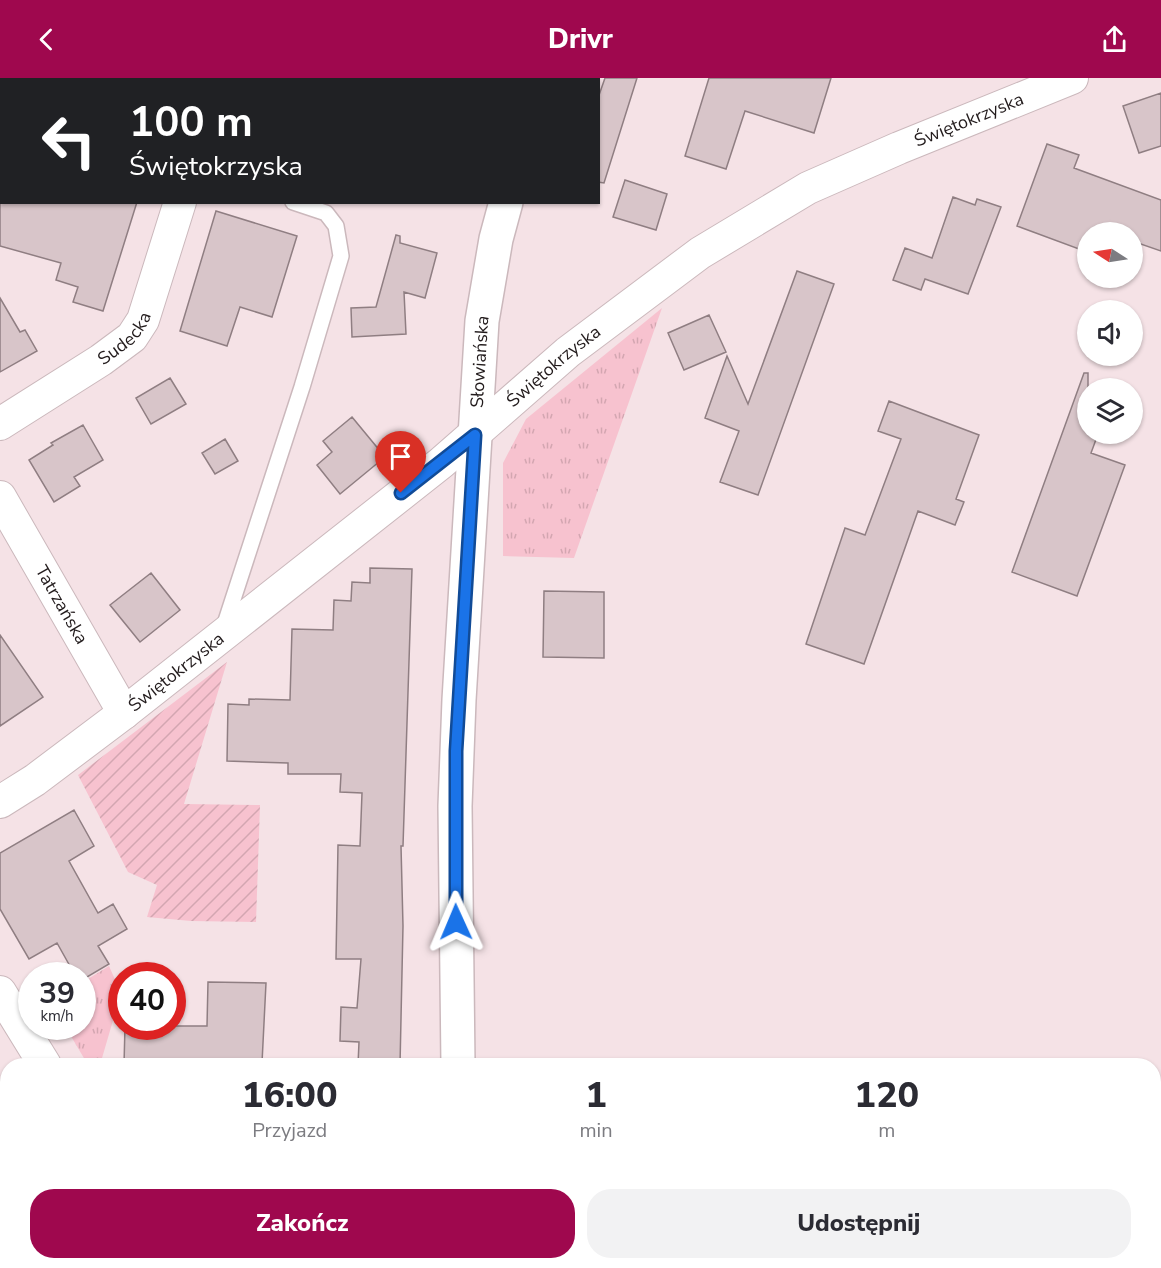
<!DOCTYPE html>
<html lang="pl">
<meta charset="utf-8">
<style>
:root{--surface:#fff;--page:#f2f2f3;--text:#2b2b33;--muted:#7c7c81;--accent:#9f084e}
body{margin:0;font-family:"Nunito Sans",sans-serif;background:var(--page);color:var(--text);height:100vh;display:flex;flex-direction:column;font-size:22px;white-space:nowrap}
*{box-sizing:border-box;margin:0}
p{font-size:20px;color:var(--muted)}
.icon{flex:none;width:33px;height:33px;fill:none;stroke:currentColor;stroke-width:2;stroke-linecap:round;stroke-linejoin:round}
.map{position:relative;flex:1;overflow:hidden}
.drawer{position:absolute;left:0px;top:980px;width:1161px;height:212px;display:flex;flex-direction:column;background:var(--surface);border-radius:24px 24px 0 0;box-shadow:0 2px 4px #0004}
.drawer>*{flex:none}
.top-card{position:absolute;left:0px;top:0px;width:600px;height:126px;box-shadow:0 2px 4px #0004;background:#202124;color:#fff;overflow:hidden}
.needle{width:39px;rotate:282deg}
.controls{position:absolute;left:1077px;top:144px;display:grid;gap:12px}
.controls a{display:grid;place-items:center;width:66px;height:66px;border-radius:50%;background:var(--surface);box-shadow:0 2px 4px #0004;font-size:30px}
.speed{position:absolute;left:18px;top:884px;display:flex;gap:12px;font-size:30px;font-weight:700;text-align:center}
.speed>*{display:grid;place-content:center;width:78px;height:78px;border-radius:50%;background:var(--surface);box-shadow:0 2px 4px #0004;line-height:1}
.speed small{font-size:15px;font-weight:400}
.speed .limit{border:9px solid #d22;background:#fff;color:#111}
.pin{position:absolute;display:grid;place-items:center;width:51px;height:51px;color:#fff;margin:-62px -26px;border-radius:50% 50% 50% 0;rotate:-45deg;box-shadow:0 0 6px #0007}
.pin .icon{rotate:45deg}
.me{position:absolute;width:66px;margin:-33px;rotate:359deg;stroke-linejoin:round;filter:drop-shadow(0 0 4px #0008)}
.turn{display:flex;align-items:center;gap:21px;height:126px;padding:0 30px;font-size:27px}
.turn .icon{width:78px;height:78px;stroke-width:2.5}
.turn b{display:block;font-size:42px;line-height:51px}
.eta{display:flex;justify-content:space-evenly;align-items:center;height:102px;text-align:center}
.eta b{font-size:36px;font-weight:800;line-height:42px}
.button{display:flex;gap:12px;margin-top:auto;padding:12px 30px}
.button a{flex:1;height:69px;border-radius:24px;background:var(--accent);color:#fff;font-size:24px;font-weight:800;line-height:69px;text-align:center}
.button a+a{background:var(--page);color:var(--text)}
header{display:flex;justify-content:space-between;align-items:center;height:78px;padding:0 30px;background:var(--accent);color:#fff;font-size:27px;font-weight:800}
.map>svg:first-child{display:block}
.built{fill:#edd2d8}
.grass{fill:url(#grass-tufts)}
.garden{fill:url(#garden-furrows)}
.building{fill:#d8c5c9;stroke:#8f7e82;stroke-width:1.5}
.lines{fill:none;stroke-linecap:round;stroke-linejoin:round}
.service-casing{stroke:#cbb8bc;stroke-width:18}
.minor-casing{stroke:#cbb8bc;stroke-width:34}
.tertiary-casing{stroke:#cbb8bc;stroke-width:36}
.service{stroke:#fff;stroke-width:15}
.minor{stroke:#fff;stroke-width:32}
.tertiary{stroke:#fff;stroke-width:33}
.route-casing{stroke:#114b97;stroke-width:15}
.route{stroke:#1a73e8;stroke-width:10}
.labels{text-anchor:middle;dominant-baseline:central;stroke-width:6;stroke-linejoin:round;paint-order:stroke}
.street-label{font-size:18px;fill:#221b1c;stroke:#fdf1f4}
</style>
<header><svg class="icon" aria-label="back" viewBox="0 0 24 24"><path d="M15 5l-7 7 7 7"/></svg>Drivr<svg class="icon" aria-label="share" viewBox="0 0 24 24"><path d="M12 15V3M7 8l5-5 5 5M5 13v7h14v-7"/></svg></header>
<div class="map">
<svg width="1161" height="1190" viewBox="0 0 1161 1190">
<defs>
<pattern id="grass-tufts" width="24" height="20" patternUnits="userSpaceOnUse" patternTransform="scale(1.5)"><rect width="24" height="20" fill="#f7c2cf"/><path d="M3 7l-1-3M5 7V3M7 7l1-3M15 17l-1-3M17 17v-4M19 17l1-3" fill="none" stroke="#d3a6b1"/></pattern>
<pattern id="garden-furrows" width="10" height="10" patternUnits="userSpaceOnUse" patternTransform="scale(1.5)"><rect width="10" height="10" fill="#f7c2cf"/><path d="M-1 1l2-2M0 10L10 0M9 11l2-2" fill="none" stroke="#d3a6b1"/></pattern>
</defs>
<rect width="100%" height="100%" fill="#f5e2e6"/>
<!-- built -->
<path class="built" d="M 317,1184 L 423,1184 L 424,1190 L 315,1190 Z"/>
<!-- grass -->
<path class="grass" d="M 662,230 L 574,480 L 503,478 L 503,385 L 526,341 Z
M 109,888 L 121,915 L 100,987 L 88,987 L 65,948 L 82,948 L 83,904 Z"/>
<!-- garden -->
<path class="garden" d="M 227,584 L 184,726 L 260,727 L 256,844 L 191,843 L 147,839 L 157,807 L 128,794 L 78,697 Z"/>
<!-- building -->
<path class="building" d="M 605,0 L 637,0 L 604,105 L 598,104 L 598,20 Z
M 709,0 L 831,0 L 814,55 L 745,33 L 726,91 L 685,78 Z
M 1161,15 L 1161,68 L 1139,75 L 1123,28 Z
M 1047,66 L 1079,77 L 1074,90 L 1161,122 L 1161,173 L 1132,163 L 1132,154 L 1110,154 L 1095,149 L 1093,154 L 1088,154 L 1087,174 L 1017,148 Z
M 625,102 L 667,116 L 656,152 L 613,139 Z
M 953,119 L 975,127 L 977,121 L 1001,129 L 968,216 L 925,201 L 921,212 L 893,202 L 905,170 L 932,180 Z
M 0,124 L 137,124 L 103,233 L 73,224 L 78,209 L 56,202 L 61,185 L 0,168 Z
M 216,133 L 297,158 L 272,239 L 240,229 L 227,268 L 180,253 Z
M 396,157 L 400,158 L 400,165 L 437,175 L 425,220 L 404,214 L 406,256 L 352,259 L 351,230 L 376,229 Z
M 797,193 L 834,206 L 758,417 L 720,404 L 739,353 L 705,340 L 727,278 L 748,326 Z
M 0,220 L 20,254 L 25,252 L 37,273 L 0,294 Z
M 709,237 L 726,274 L 684,292 L 668,255 Z
M 1084,295 L 1088,295 L 1088,356 L 1098,356 L 1091,375 L 1125,387 L 1077,518 L 1012,494 Z
M 170,300 L 186,326 L 151,346 L 136,320 Z
M 889,323 L 979,357 L 956,421 L 964,424 L 955,447 L 918,433 L 864,586 L 806,566 L 845,450 L 865,457 L 901,361 L 878,353 Z
M 352,339 L 385,379 L 340,416 L 317,387 L 332,374 L 323,363 Z
M 83,347 L 103,382 L 74,399 L 80,408 L 54,424 L 29,382 L 53,367 L 51,365 Z
M 225,361 L 238,383 L 215,396 L 202,375 Z
M 370,490 L 412,491 L 403,768 L 401,768 L 403,848 L 400,987 L 358,987 L 359,964 L 340,963 L 341,929 L 357,930 L 361,881 L 336,881 L 338,767 L 360,768 L 362,715 L 340,714 L 341,696 L 288,696 L 288,685 L 227,683 L 228,626 L 249,627 L 249,621 L 290,622 L 292,551 L 333,552 L 334,522 L 351,523 L 352,504 L 370,505 Z
M 151,495 L 180,532 L 140,564 L 110,527 Z
M 544,513 L 604,514 L 604,580 L 543,579 Z
M 0,557 L 43,619 L 0,648 Z
M 74,732 L 94,768 L 69,783 L 98,835 L 113,826 L 127,851 L 98,868 L 109,886 L 82,902 L 82,897 L 75,897 L 57,865 L 29,881 L 0,831 L 0,775 Z
M 208,904 L 266,905 L 262,985 L 169,982 L 168,987 L 124,987 L 125,948 L 207,948 Z"/>
<g class="lines">
<!-- service casing -->
<g class="service-casing">
<path id="service" d="M 224,549 L 302,309 L 341,178 L 336,148 L 326,135 L 293,124"/>
</g>
<!-- minor casing -->
<g class="minor-casing">
<g id="minor">
<path d="M 219,2 L 219,0"/>
<path id="s1" d="M 0,346 L 101,282 L 132,259 L 143,242 L 180,124"/>
<path id="s2" d="M 0,419 L 124,635"/>
<path id="s3" d="M 0,724 L 35,702 L 124,635 L 441,385 L 568,274 L 700,175 L 808,110 L 899,70 L 1072,0"/>
<path d="M 0,914 L 45,987"/>
</g>
</g>
<!-- tertiary casing -->
<g class="tertiary-casing">
<g id="tertiary">
<path d="M 543,2 L 543,0"/>
<path id="s4" d="M 458,987 L 455,728 L 459,622 L 482,243 L 496,161 L 506,124"/>
<path d="M 464,1184 L 464,1190"/>
</g>
</g>
<!-- service -->
<use href="#service" class="service"/>
<!-- minor -->
<use href="#minor" class="minor"/>
<!-- tertiary -->
<use href="#tertiary" class="tertiary"/>
</g>
<g class="lines">
<!-- route casing -->
<g class="route-casing">
<path id="route" d="M 401,415 L 475,357 L 456,673 L 456,844"/>
</g>
<!-- route -->
<use href="#route" class="route"/>
</g>
<g class="labels">
<!-- street labels -->
<g class="street-label">
<text stroke="none"><textPath href="#s3" startOffset="1191">Świętokrzyska</textPath></text>
<text stroke="none"><textPath href="#s1" startOffset="152">Sudecka</textPath></text>
<text stroke="none"><textPath href="#s4" startOffset="704">Słowiańska</textPath></text>
<text stroke="none"><textPath href="#s3" startOffset="705">Świętokrzyska</textPath></text>
<text stroke="none"><textPath href="#s2" startOffset="124">Tatrzańska</textPath></text>
<text stroke="none"><textPath href="#s3" startOffset="219">Świętokrzyska</textPath></text>
</g>
</g>
</svg>
<div class="controls">
<a><svg class="needle" viewBox="-14 -14 28 28"><path d="M0-13l5 13h-10z" fill="#e53935"/><path d="M0 13l5-13h-10z" fill="#7c7c81"/></svg></a>
<a><svg class="icon" aria-label="sound" viewBox="0 0 24 24"><path d="M4 9h4l5-4v14l-5-4H4zM17 9q2 3 0 6"/></svg></a>
<a><svg class="icon" aria-label="layers" viewBox="0 0 24 24"><path d="M12 4l9 5-9 5-9-5zM3 14l9 5 9-5"/></svg></a>
</div>
<div class="speed"><div>39<small>km/h</small></div><div class="limit">40</div></div>
<div class="pin" style="left:401px;top:415px;background:#d93025"><svg class="icon" aria-label="arrive" viewBox="0 0 24 24"><path d="M6 21V4h12l-3 4 3 4H6"/></svg></div>
<svg class="me" style="left:456px;top:844px" viewBox="-20 -20 40 40"><path d="M0-17L14 15 0 8-14 15z" fill="#1a73e8" stroke="#fff" stroke-width="4"/></svg>
<div class="top-card">
<div class="turn"><svg class="icon" aria-label="left" viewBox="0 0 24 24"><path d="M17 20v-9H6M10 6l-5 5 5 5"/></svg><div><b>100 m</b>Świętokrzyska</div></div>
</div>
<section class="drawer">
<div class="eta">
<div><b>16:00</b><p>Przyjazd</p></div>
<div><b>1</b><p>min</p></div>
<div><b>120</b><p>m</p></div>
</div>
<div class="button"><a>Zakończ</a><a>Udostępnij</a></div>
</section>
</div>
